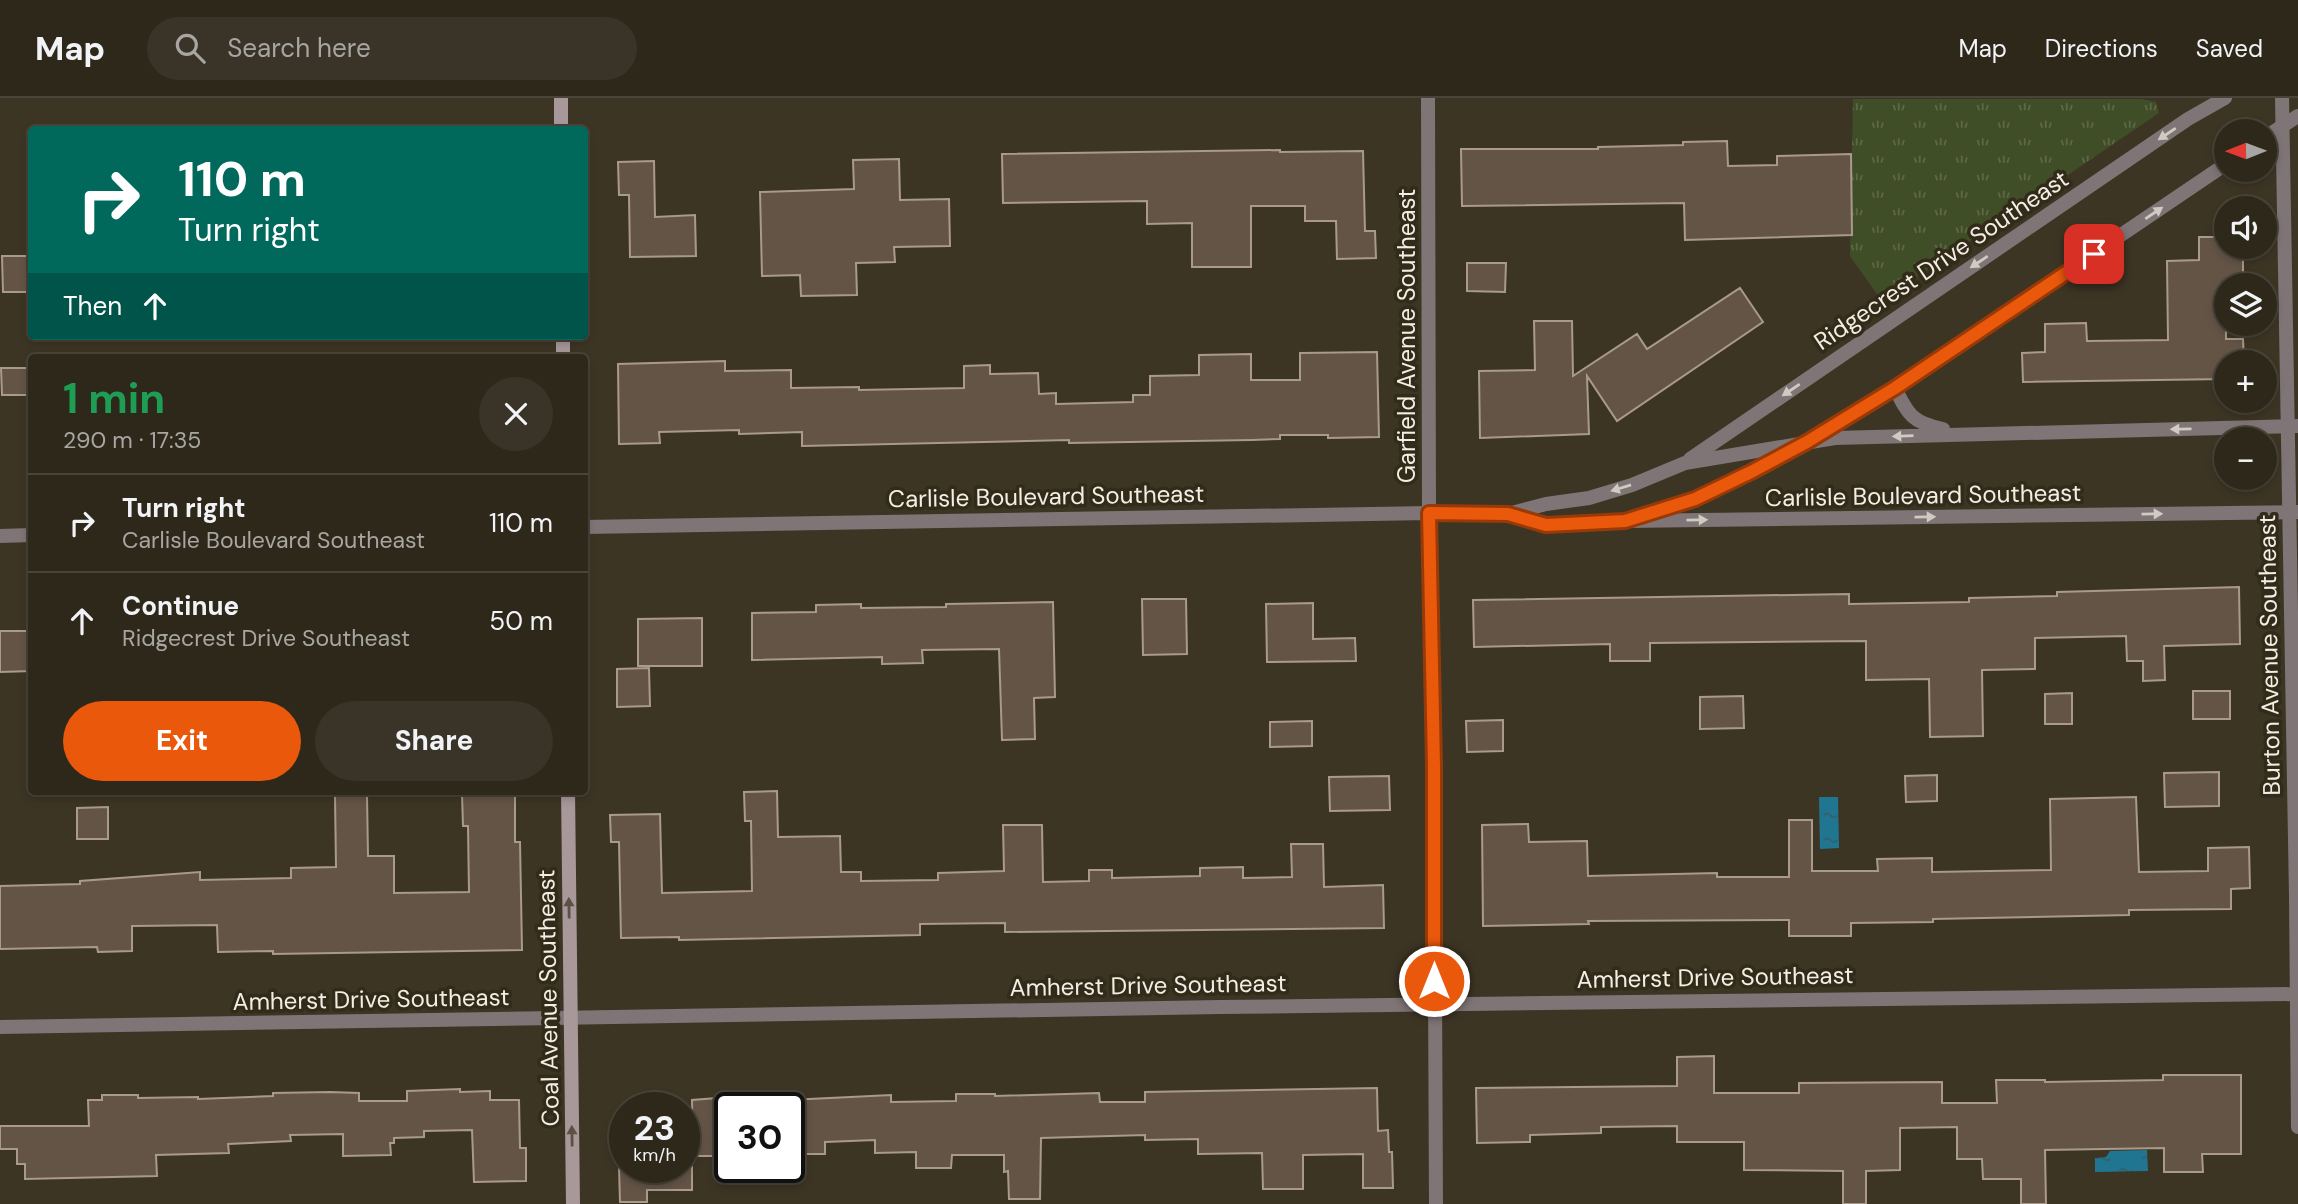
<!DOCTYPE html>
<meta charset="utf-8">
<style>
:root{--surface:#2e281b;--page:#3a3428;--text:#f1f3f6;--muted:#a7a6a3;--line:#49443a;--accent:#ea580c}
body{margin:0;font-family:"DM Sans",sans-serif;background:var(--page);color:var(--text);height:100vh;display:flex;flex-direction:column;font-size:26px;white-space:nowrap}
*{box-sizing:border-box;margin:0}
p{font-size:23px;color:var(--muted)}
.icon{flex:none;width:38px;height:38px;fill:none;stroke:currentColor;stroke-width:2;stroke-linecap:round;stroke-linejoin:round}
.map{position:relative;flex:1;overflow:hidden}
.sheet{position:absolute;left:28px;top:256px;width:560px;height:441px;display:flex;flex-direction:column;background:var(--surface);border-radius:7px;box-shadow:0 4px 10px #0003,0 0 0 2px var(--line)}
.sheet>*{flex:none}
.top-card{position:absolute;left:28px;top:28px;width:560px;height:214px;border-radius:7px;box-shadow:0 4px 10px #0003,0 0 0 2px var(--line);background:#00695c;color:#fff;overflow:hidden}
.needle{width:46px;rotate:269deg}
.tools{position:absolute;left:2214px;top:21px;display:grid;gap:14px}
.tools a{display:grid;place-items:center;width:63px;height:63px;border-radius:50%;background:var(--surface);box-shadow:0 4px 10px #0003,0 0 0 2px var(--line);font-size:35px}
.speed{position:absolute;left:609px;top:994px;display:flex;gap:14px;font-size:35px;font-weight:700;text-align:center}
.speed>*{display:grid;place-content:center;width:91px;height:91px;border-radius:50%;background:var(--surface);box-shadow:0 4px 10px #0003,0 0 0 2px var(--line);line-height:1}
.speed small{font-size:18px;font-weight:400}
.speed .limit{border:4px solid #111;border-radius:10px;background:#fff;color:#111}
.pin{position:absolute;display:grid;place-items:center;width:60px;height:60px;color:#fff;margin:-30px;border-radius:14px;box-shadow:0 4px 10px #0006}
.me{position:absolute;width:77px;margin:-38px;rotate:0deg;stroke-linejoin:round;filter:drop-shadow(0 0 5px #0008)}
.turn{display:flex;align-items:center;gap:24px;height:147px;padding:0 35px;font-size:32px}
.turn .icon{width:91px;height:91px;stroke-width:2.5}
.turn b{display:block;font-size:49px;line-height:60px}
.then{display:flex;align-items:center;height:66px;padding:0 35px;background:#0003;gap:14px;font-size:26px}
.round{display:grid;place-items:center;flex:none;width:74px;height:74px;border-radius:37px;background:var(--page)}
.head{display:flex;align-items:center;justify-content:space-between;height:119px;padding:0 35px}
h1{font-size:42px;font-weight:700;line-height:52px;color:#1e9e55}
.cta{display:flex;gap:14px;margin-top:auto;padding:14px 35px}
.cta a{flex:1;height:80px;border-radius:42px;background:var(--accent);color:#fff;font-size:28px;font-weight:700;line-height:80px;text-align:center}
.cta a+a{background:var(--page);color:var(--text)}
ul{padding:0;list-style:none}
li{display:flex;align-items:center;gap:21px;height:98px;padding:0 35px;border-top:2px solid var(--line)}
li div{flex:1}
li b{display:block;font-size:26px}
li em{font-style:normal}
header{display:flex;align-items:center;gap:42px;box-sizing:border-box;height:98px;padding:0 35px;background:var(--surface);border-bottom:2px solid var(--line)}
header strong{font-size:33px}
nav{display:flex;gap:38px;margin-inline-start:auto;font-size:24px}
.search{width:490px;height:63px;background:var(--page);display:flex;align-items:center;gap:18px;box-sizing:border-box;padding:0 24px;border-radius:38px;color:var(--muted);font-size:26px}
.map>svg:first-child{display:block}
.grass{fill:url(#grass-tufts)}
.water{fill:url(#water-ripples)}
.building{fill:#635446;stroke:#a99a8a;stroke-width:2}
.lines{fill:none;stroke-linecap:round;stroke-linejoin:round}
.minor{stroke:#7f7576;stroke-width:14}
.tertiary{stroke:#7f7576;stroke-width:14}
.secondary{stroke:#a89899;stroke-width:14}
.oneway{fill:#d0cac3}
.oneway2{fill:#5b5146}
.route-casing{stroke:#983908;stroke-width:18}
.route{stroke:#ea580c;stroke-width:12}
.labels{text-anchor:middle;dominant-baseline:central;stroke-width:7;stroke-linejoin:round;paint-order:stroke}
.street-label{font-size:24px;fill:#f3eee4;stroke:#322b1a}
</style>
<header>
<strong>Map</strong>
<div class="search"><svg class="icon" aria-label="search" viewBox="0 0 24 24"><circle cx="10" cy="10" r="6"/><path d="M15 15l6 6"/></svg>Search here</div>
<nav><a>Map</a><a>Directions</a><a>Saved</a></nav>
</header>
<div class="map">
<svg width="2298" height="1106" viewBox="0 0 2298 1106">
<defs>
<pattern id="grass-tufts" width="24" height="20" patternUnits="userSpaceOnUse" patternTransform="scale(1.75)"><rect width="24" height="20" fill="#404e28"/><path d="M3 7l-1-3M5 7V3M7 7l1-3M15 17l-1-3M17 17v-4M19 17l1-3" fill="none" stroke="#5c6847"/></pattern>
<pattern id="water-ripples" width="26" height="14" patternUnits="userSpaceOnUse" patternTransform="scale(1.75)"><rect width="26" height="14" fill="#207690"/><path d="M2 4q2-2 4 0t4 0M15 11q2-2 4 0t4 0" fill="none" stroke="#345e6a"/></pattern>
</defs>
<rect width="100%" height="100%" fill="#3d3524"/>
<!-- grass -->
<path class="grass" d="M 1853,1 L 2141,1 L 2156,4 L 2159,15 L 1882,203 L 1850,158 Z"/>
<!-- water -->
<path class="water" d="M 1819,699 L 1838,699 L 1839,750 L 1820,751 Z
M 2147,1052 L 2148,1073 L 2095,1074 L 2095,1060 L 2106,1059 L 2110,1053 Z"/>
<!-- building -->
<path class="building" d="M 1727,43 L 1728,68 L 1777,67 L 1777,58 L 1851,56 L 1852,137 L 1685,142 L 1684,105 L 1462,108 L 1461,51 L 1598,51 L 1598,49 L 1683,47 L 1683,44 Z
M 1280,52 L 1280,54 L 1363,53 L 1365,133 L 1375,133 L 1376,160 L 1337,161 L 1336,123 L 1305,123 L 1305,108 L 1251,108 L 1251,169 L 1192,169 L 1192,125 L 1147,126 L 1147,103 L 1003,105 L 1002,56 Z
M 899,61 L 900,102 L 949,101 L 950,148 L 894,149 L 895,164 L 856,165 L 857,197 L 801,198 L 800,177 L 762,178 L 760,94 L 854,91 L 853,62 Z
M 654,63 L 655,119 L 695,117 L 696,158 L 630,159 L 629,97 L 619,97 L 618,64 Z
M 2199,139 L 2226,139 L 2226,149 L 2243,149 L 2243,187 L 2226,187 L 2226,241 L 2243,241 L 2244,264 L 2226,264 L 2226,281 L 2023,284 L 2022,255 L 2045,254 L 2045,226 L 2086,225 L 2087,243 L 2168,242 L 2167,163 L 2199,162 Z
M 2,158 L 28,158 L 29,194 L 3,194 Z
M 1467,165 L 1506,165 L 1505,194 L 1467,193 Z
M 1740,190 L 1763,224 L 1617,323 L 1587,278 L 1589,336 L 1480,340 L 1479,273 L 1535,272 L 1534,223 L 1572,223 L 1573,278 L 1637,236 L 1647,251 Z
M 1377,254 L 1379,339 L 1328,340 L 1328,337 L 1280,337 L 1280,341 L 1252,342 L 1069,345 L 1069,342 L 802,348 L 802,334 L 739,336 L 739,332 L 659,334 L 660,345 L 619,346 L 618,266 L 725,263 L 725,273 L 791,272 L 791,290 L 859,289 L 859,292 L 964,290 L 964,268 L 990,267 L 990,276 L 1038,275 L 1039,296 L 1056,295 L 1056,306 L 1133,304 L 1133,297 L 1150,297 L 1150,278 L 1199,277 L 1199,257 L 1251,256 L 1251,282 L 1300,282 L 1300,255 Z
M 1,270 L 32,270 L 32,297 L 2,297 Z
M 2239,489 L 2240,546 L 2164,548 L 2165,582 L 2143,583 L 2143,563 L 2127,563 L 2126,538 L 2035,540 L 2035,571 L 1982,572 L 1983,638 L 1930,639 L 1929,581 L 1866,582 L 1866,543 L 1650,545 L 1650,563 L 1610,563 L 1610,546 L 1474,549 L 1473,502 L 1849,496 L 1849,506 L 1969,504 L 1969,500 L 2057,498 L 2057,494 Z
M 1142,501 L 1186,501 L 1187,556 L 1143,557 Z
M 1053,504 L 1055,599 L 1034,600 L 1035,641 L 1002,642 L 999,551 L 922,552 L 923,565 L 882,566 L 882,559 L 752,562 L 752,515 L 816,514 L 816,507 L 861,506 L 861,510 L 946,509 L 946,506 Z
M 1313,505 L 1313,541 L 1355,540 L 1356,563 L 1267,564 L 1266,506 Z
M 702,520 L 702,568 L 638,568 L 638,521 Z
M 0,533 L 32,533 L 32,573 L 0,574 Z
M 649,570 L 650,608 L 617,609 L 617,571 Z
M 2193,593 L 2230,593 L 2230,621 L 2193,621 Z
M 2072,595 L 2072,626 L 2045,626 L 2045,596 Z
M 1743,598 L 1744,630 L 1700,631 L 1700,599 Z
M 1503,622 L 1503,653 L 1467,654 L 1466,623 Z
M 1312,623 L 1312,648 L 1270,649 L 1270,624 Z
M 2219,674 L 2219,708 L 2165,709 L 2164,675 Z
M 1937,677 L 1937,703 L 1906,704 L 1905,678 Z
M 1389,678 L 1390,712 L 1330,713 L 1329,679 Z
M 777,693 L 778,739 L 840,738 L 841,774 L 861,774 L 861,783 L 938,782 L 938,775 L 1004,773 L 1003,727 L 1042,727 L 1043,784 L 1089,783 L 1089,772 L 1112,772 L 1112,780 L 1200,778 L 1200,770 L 1243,769 L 1243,780 L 1292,779 L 1291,746 L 1323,746 L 1324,789 L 1383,787 L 1384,830 L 1005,834 L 1005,825 L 920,826 L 920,837 L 679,842 L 679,839 L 621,840 L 619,744 L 611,744 L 610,717 L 660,716 L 662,795 L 752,793 L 751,723 L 745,723 L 744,694 Z
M 515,695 L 515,744 L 520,744 L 522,852 L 273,856 L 273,853 L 218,854 L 217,827 L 132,828 L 132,853 L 98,854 L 97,849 L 0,851 L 0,788 L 80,786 L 80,783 L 200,774 L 200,782 L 291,780 L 291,770 L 336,769 L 335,698 L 367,697 L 368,758 L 394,758 L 394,795 L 469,794 L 468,728 L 463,728 L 462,696 Z
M 2136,699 L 2139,774 L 2208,773 L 2208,750 L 2249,749 L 2250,790 L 2231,791 L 2231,811 L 2129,812 L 2129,817 L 1933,821 L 1933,824 L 1851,825 L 1851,838 L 1789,838 L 1789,822 L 1588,823 L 1589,826 L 1483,828 L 1482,727 L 1528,726 L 1529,744 L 1587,743 L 1588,778 L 1717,775 L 1717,779 L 1789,779 L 1789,722 L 1812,722 L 1812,773 L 1878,773 L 1877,761 L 1932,760 L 1932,774 L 2051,772 L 2050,701 Z
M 108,709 L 108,741 L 77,741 L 77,710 Z
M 1714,958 L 1714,995 L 1799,995 L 1799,985 L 1942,984 L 1942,1005 L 1997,1005 L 1996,982 L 2045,982 L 2045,984 L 2163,982 L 2163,977 L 2241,977 L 2241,1056 L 2202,1056 L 2203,1074 L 2164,1074 L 2164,1050 L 2045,1052 L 2046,1106 L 2021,1106 L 2021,1081 L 1983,1081 L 1982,1061 L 1957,1061 L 1957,1029 L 1900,1030 L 1900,1072 L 1866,1073 L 1866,1106 L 1843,1106 L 1843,1073 L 1744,1072 L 1744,1044 L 1677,1044 L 1677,1028 L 1601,1029 L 1601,1035 L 1530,1037 L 1530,1044 L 1477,1045 L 1476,990 L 1677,988 L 1677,959 Z
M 1377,990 L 1378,1033 L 1388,1032 L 1389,1054 L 1392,1054 L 1393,1090 L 1363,1090 L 1363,1056 L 1303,1057 L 1303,1091 L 1263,1091 L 1262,1055 L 1198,1056 L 1198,1041 L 1145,1042 L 1145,1037 L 1041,1040 L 1040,1101 L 1009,1101 L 1008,1073 L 1004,1074 L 1004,1057 L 952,1057 L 951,1070 L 916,1070 L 916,1054 L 875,1055 L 875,1042 L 825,1044 L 825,1056 L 789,1056 L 789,1002 L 891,997 L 891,1004 L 956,1003 L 956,996 L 995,996 L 995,998 L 1099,995 L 1100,1004 L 1145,1004 L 1145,994 Z
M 460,991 L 460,994 L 490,993 L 490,1002 L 519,1002 L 520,1050 L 526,1050 L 526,1083 L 474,1084 L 472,1032 L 424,1033 L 424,1039 L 394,1040 L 394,1045 L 390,1045 L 391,1057 L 343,1058 L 343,1036 L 290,1037 L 291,1043 L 228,1046 L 229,1055 L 156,1057 L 157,1078 L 25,1081 L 25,1066 L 17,1066 L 17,1051 L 0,1051 L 0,1028 L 89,1028 L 88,1002 L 102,1002 L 102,997 L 138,997 L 138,1000 L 198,999 L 198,1001 L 273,998 L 273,995 L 330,994 L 359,995 L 359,1003 L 407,1003 L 407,993 Z
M 730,999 L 730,1058 L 693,1058 L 692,1002 Z
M 619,1069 L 692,1069 L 692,1092 L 647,1092 L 647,1104 L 620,1104 Z"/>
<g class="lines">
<!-- minor -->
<path class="minor" d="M 1428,0 L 1429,415 L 1434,668 L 1436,1106
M 2282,0 L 2296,799 L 2298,1029
M 0,929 C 766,919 1531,900 2297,896"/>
<!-- tertiary -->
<path class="tertiary" d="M 2264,40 L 2298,18
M 1895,290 C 1908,317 1913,325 1943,331
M 1813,340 L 1895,290 L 2226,66
M 1690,361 L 2188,21 L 2225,0
M 1509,416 L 1546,427 L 1625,423 L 2298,414
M 1641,418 L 1695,401 L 1795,350
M 584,429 L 1429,415 L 1508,416 L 1546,406 L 1589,400 L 1632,387 L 1685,365 L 1835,340 L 2298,328
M 0,438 L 32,437"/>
<!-- secondary -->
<path class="secondary" d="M 561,0 L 561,32
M 563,238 L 563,259
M 568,693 L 573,1106"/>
</g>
<!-- one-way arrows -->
<defs><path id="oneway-solid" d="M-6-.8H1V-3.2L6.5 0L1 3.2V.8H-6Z" transform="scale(1.75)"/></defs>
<g class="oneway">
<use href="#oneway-solid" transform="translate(2167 36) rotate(146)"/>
<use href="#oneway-solid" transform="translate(2154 115) rotate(-34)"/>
<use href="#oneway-solid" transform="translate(1979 164) rotate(146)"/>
<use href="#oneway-solid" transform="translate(1791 292) rotate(146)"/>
<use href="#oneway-solid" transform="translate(2181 331) rotate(179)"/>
<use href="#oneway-solid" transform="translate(1903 338) rotate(178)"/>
<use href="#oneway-solid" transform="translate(1621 390) rotate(163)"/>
<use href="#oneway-solid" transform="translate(2152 416) rotate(-1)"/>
<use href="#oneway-solid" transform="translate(1925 419) rotate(-1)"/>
<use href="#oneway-solid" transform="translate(1697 422) rotate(-1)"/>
</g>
<g class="oneway2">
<use href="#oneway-solid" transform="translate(569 810) rotate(-91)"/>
<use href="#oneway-solid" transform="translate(572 1038) rotate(-91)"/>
</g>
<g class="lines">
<!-- route casing -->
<g class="route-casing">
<path id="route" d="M 1434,883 L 1434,668 L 1429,415 L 1508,416 L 1546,427 L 1625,423 L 1695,401 L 1751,374 L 1807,344 L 1895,290 L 2094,156"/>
</g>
<!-- route -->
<use href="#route" class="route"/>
</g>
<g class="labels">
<!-- street labels -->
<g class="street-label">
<text transform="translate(1941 162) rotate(-34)">Ridgecrest Drive Southeast</text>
<text transform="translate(1406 238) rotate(-90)">Garfield Avenue Southeast</text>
<text transform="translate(1923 397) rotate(-1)">Carlisle Boulevard Southeast</text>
<text transform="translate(1046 398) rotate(-1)">Carlisle Boulevard Southeast</text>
<text transform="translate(2269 557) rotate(-91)">Burton Avenue Southeast</text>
<text transform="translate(1715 879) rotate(-1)">Amherst Drive Southeast</text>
<text transform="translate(1148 887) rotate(-1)">Amherst Drive Southeast</text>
<text transform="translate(548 900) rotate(-91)">Coal Avenue Southeast</text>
<text transform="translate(371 901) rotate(-1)">Amherst Drive Southeast</text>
</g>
</g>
</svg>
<div class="tools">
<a><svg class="needle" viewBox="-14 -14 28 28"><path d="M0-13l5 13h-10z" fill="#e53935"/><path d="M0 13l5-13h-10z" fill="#a7a6a3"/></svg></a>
<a><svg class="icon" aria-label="sound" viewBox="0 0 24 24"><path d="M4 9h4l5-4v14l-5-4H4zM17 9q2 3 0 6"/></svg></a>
<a><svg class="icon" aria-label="layers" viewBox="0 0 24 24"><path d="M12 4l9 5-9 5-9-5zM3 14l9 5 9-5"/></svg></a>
<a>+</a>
<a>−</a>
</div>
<div class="speed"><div>23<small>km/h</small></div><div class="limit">30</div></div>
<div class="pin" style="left:2094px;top:156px;background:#d93025"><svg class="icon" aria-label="arrive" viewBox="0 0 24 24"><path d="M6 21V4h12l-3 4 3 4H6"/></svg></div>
<svg class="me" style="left:1434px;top:883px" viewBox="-20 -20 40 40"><circle r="17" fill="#ea580c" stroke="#fff" stroke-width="3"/><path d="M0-11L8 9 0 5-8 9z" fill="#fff"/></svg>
<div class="top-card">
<div class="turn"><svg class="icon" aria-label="right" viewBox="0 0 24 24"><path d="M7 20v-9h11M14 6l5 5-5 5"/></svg><div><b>110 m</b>Turn right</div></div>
<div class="then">Then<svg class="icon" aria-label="ahead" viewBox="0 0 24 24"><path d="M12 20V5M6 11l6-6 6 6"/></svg></div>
</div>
<section class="sheet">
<div class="head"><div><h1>1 min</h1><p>290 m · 17:35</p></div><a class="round"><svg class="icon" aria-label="close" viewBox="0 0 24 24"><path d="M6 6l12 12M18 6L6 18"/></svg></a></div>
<ul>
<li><svg class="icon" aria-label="right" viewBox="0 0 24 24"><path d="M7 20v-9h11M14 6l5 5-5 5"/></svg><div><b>Turn right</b><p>Carlisle Boulevard Southeast</p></div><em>110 m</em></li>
<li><svg class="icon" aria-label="ahead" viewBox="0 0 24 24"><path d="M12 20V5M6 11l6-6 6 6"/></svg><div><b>Continue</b><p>Ridgecrest Drive Southeast</p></div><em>50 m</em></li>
</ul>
<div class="cta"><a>Exit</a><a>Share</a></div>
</section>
</div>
